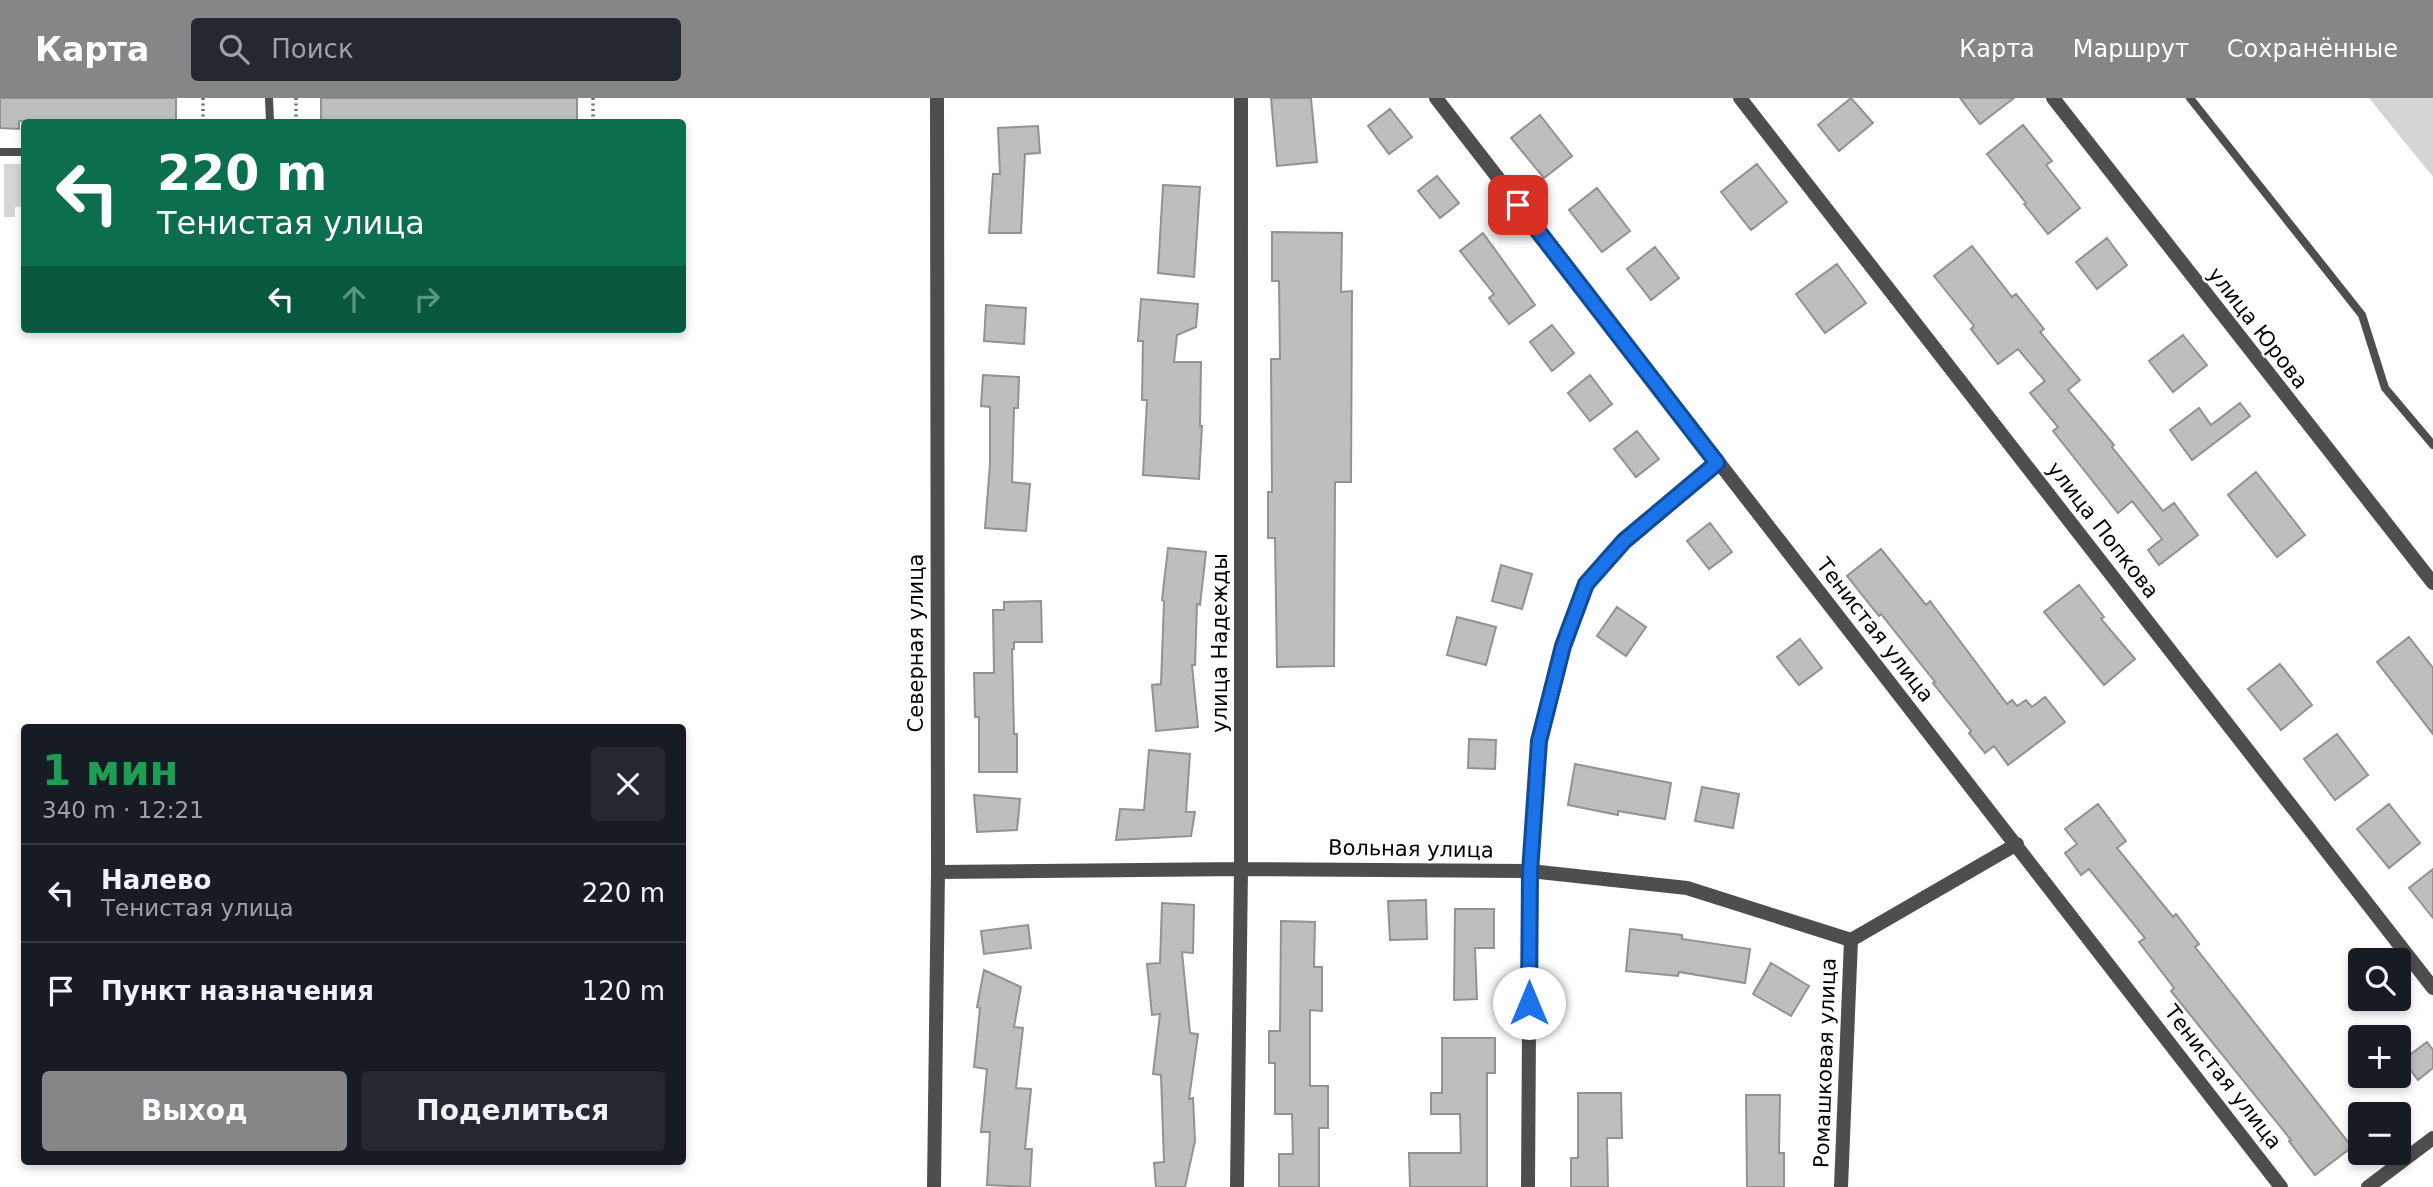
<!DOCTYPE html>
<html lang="ru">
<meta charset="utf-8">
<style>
:root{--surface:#171b24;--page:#242831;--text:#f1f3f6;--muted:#9ea1a6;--line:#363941;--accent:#858687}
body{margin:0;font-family:"DejaVu Sans",sans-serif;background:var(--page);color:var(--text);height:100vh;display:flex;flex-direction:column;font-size:26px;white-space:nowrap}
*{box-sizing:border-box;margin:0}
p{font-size:23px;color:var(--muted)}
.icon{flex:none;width:38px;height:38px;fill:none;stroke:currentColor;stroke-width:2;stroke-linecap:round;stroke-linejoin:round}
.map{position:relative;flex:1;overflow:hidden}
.details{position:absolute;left:21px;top:626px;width:665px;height:441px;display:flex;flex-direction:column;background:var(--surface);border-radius:7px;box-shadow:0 4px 10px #0003}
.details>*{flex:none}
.hud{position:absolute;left:21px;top:21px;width:665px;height:214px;border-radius:7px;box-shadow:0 4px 10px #0003;background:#0b6e4f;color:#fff;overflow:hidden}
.controls{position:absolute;left:2348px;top:850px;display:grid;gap:14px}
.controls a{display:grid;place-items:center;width:63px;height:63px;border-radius:7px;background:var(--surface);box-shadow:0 4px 10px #0003;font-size:35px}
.pin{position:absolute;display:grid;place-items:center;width:60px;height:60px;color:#fff;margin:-30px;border-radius:14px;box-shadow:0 4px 10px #0006}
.me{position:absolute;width:77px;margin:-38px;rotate:0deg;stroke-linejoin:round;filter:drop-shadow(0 0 5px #0008)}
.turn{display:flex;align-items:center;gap:24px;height:147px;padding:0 21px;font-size:32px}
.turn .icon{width:91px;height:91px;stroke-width:2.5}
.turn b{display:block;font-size:49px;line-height:60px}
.lanes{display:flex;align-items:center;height:66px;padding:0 21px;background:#0003;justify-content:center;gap:35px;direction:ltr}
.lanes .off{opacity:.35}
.round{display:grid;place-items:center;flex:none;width:74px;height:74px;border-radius:7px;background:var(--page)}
.overview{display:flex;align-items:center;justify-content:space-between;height:119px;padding:0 21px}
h1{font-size:42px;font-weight:600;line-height:52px;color:#1e9e55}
.button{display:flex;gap:14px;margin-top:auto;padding:14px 21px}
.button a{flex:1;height:80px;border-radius:7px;background:var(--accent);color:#fff;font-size:28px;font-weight:600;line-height:80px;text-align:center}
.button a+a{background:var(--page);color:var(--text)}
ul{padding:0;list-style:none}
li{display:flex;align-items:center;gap:21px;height:98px;padding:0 21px;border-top:2px solid var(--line)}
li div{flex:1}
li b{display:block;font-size:26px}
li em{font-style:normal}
header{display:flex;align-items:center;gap:42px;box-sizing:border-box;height:98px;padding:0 35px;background:var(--accent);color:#fff}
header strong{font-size:33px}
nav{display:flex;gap:38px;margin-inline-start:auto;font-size:24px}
.search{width:490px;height:63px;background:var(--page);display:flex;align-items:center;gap:18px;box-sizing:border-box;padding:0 24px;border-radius:7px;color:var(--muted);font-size:26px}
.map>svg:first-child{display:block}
.green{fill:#d5d5d5}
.building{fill:#bebebe;stroke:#929292;stroke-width:2}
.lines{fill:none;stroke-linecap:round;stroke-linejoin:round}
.path{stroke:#707070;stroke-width:3.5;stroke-dasharray:2 3.5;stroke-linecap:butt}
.service{stroke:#4e4e4e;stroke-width:8}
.minor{stroke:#4e4e4e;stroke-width:14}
.route-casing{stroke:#114b97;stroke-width:18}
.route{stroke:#1a73e8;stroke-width:12}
.labels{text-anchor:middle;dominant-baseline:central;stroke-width:5;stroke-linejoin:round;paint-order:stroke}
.street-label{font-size:21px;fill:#000;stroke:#fff}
</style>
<header>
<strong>Карта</strong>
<div class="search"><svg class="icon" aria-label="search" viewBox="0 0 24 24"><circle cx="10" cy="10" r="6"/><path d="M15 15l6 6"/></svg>Поиск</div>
<nav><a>Карта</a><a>Маршрут</a><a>Сохранённые</a></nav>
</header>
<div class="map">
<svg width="2433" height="1089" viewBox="0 0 2433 1089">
<rect width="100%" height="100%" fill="#fff"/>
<!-- green -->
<path class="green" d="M 2369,0 L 2433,0 L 2433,79 Z
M 4,66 L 24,66 L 24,108 L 15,109 L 15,119 L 4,119 Z"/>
<!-- building -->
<path class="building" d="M 0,0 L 176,0 L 176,24 L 19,23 L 19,31 L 0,30 Z
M 321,0 L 577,0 L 577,24 L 321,24 Z
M 1271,0 L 1311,0 L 1317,64 L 1277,68 Z
M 1851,0 L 1873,25 L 1839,53 L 1818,27 Z
M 1960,0 L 2014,0 L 1980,26 Z
M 1390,11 L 1412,39 L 1389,56 L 1368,28 Z
M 1540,17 L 1572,58 L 1544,80 L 1511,40 Z
M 2023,27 L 2052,63 L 2046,67 L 2080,110 L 2048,136 L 2024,106 L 2026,105 L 1987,56 Z
M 1038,28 L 1040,55 L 1025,56 L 1021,135 L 989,135 L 993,76 L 1000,76 L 998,30 Z
M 1757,66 L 1787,104 L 1751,132 L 1721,94 Z
M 1437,78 L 1459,105 L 1440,120 L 1418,93 Z
M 1163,87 L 1200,89 L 1194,179 L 1158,175 Z
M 1597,90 L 1630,133 L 1602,154 L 1569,112 Z
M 1272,134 L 1342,135 L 1341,194 L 1352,193 L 1351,384 L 1335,384 L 1334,568 L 1277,569 L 1275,440 L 1268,440 L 1268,394 L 1272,394 L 1271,261 L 1280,261 L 1279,183 L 1272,183 Z
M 1483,135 L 1535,207 L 1509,226 L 1489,200 L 1494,196 L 1460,153 Z
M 2107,140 L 2127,167 L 2097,191 L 2076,164 Z
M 1972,148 L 2012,199 L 2016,196 L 2044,231 L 2040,234 L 2080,282 L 2068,292 L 2114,347 L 2112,349 L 2163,413 L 2174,405 L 2198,437 L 2159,467 L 2148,452 L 2162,441 L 2132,403 L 2118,415 L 2053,333 L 2058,329 L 2030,295 L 2045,283 L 2018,251 L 1998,266 L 1971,231 L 1974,228 L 1934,178 Z
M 1655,149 L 1679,180 L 1651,202 L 1627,171 Z
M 1837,166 L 1866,205 L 1825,235 L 1796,196 Z
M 1141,201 L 1198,206 L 1196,229 L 1177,237 L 1174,264 L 1201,264 L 1200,328 L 1202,328 L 1199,381 L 1143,377 L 1147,302 L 1142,302 L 1143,243 L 1138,243 Z
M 986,207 L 1026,210 L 1024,246 L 984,243 Z
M 1552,227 L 1574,255 L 1552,273 L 1530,244 Z
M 2183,237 L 2207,267 L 2173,294 L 2149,263 Z
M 983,277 L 1019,279 L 1018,310 L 1014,310 L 1012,384 L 1030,386 L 1026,433 L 985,430 L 990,366 L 990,309 L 981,308 Z
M 1590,277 L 1612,306 L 1590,323 L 1568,295 Z
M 2240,305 L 2250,318 L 2192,362 L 2170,332 L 2199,310 L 2211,327 Z
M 1637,333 L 1659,361 L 1636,379 L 1614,351 Z
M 2256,374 L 2305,437 L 2277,459 L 2228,397 Z
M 1710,425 L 1732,454 L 1709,471 L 1687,443 Z
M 1168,450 L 1206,454 L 1200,507 L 1197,506 L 1195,567 L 1192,567 L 1198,629 L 1156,633 L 1152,587 L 1161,586 L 1164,503 L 1162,502 Z
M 1881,451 L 1926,507 L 1930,503 L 2007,606 L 2012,602 L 2017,608 L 2026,602 L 2032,609 L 2045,599 L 2065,624 L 2008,667 L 1994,648 L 1985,655 L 1969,635 L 1971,633 L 1933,585 L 1935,584 L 1881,516 L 1879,518 L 1847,478 Z
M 1501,467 L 1532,476 L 1522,511 L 1492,503 Z
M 2079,487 L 2104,519 L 2101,521 L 2135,561 L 2104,587 L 2044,514 Z
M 1041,503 L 1042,544 L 1014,544 L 1014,551 L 1012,551 L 1014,636 L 1017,636 L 1017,674 L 979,674 L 979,619 L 975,619 L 974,575 L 994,575 L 993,512 L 1004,512 L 1004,504 Z
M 1617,509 L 1646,529 L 1626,558 L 1597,538 Z
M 1457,519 L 1496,529 L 1486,567 L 1447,557 Z
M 2409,539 L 2433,570 L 2433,636 L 2377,564 Z
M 1800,541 L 1822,570 L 1799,587 L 1777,559 Z
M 2280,566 L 2312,607 L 2281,632 L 2248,591 Z
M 2337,636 L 2368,677 L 2335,702 L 2304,661 Z
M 1469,641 L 1496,642 L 1495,671 L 1468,670 Z
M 1149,652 L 1190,656 L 1186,714 L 1195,714 L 1191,738 L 1116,742 L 1120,711 L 1144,712 Z
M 1575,666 L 1671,685 L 1665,721 L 1618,713 L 1618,717 L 1568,707 Z
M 1702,689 L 1739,696 L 1733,730 L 1695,723 Z
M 974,697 L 1020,701 L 1017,732 L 977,734 Z
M 2098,706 L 2126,743 L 2117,750 L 2173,819 L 2176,816 L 2199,846 L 2195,849 L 2352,1049 L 2315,1077 L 2289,1043 L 2291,1042 L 2171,893 L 2174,890 L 2139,844 L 2145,840 L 2089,771 L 2081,777 L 2065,755 L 2077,746 L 2065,731 Z
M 2389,706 L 2420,745 L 2389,770 L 2357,731 Z
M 2433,771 L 2433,820 L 2409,790 Z
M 1426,802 L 1427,841 L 1390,842 L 1388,803 Z
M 1162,805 L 1194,807 L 1193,855 L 1182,854 L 1190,935 L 1198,936 L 1189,1001 L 1193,1000 L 1195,1043 L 1185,1089 L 1156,1089 L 1154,1065 L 1164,1064 L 1161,977 L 1153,976 L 1160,916 L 1152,917 L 1147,866 L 1160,865 Z
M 1455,811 L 1494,811 L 1494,850 L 1475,850 L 1477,901 L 1454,902 Z
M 1281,823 L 1315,824 L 1314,869 L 1322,869 L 1322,913 L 1310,912 L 1310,988 L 1328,988 L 1328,1030 L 1319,1030 L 1319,1089 L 1279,1089 L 1279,1056 L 1293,1056 L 1292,1016 L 1275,1016 L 1275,965 L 1269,965 L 1269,933 L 1280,933 Z
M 1028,827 L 1031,850 L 984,856 L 981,833 Z
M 1630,831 L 1682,837 L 1682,841 L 1750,851 L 1745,885 L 1679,874 L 1678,878 L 1626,873 Z
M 1771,865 L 1809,888 L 1791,918 L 1753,896 Z
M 984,872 L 1021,889 L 1014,929 L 1023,930 L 1016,990 L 1031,991 L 1025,1051 L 1032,1051 L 1030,1089 L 987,1087 L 990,1034 L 981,1034 L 987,971 L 974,969 L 980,910 L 977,909 Z
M 1442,940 L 1495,940 L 1495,975 L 1487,975 L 1487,1089 L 1410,1089 L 1409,1055 L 1461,1055 L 1460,1016 L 1431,1016 L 1431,995 L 1442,995 Z
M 2427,944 L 2433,952 L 2433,970 L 2418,982 L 2403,962 Z
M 1578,995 L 1621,995 L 1622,1040 L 1607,1040 L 1608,1089 L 1571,1089 L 1571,1060 L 1578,1060 Z
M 1746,997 L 1780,997 L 1779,1055 L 1784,1055 L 1784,1089 L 1747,1089 Z"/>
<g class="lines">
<!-- path -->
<path class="path" d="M 203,0 L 203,24
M 593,0 L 593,24
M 296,24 L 296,0"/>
<!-- service -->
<path class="service" d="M 269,0 L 270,24
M 2190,0 L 2362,217 L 2385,290 L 2433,347
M 0,54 L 24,54"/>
<!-- minor -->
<path class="minor" d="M 1436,0 C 1716,364 2001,725 2281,1089
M 1740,0 L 2433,890
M 2053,0 L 2433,485
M 938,774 L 1241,771 L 1530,773 L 1687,790 L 1851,842 L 2017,746
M 934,1089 L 938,774 L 937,0
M 1237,1089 L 1241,771 L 1241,0
M 1528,1089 L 1530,773 L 1539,643 L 1563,548 L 1586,486 L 1624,443 L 1717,365
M 1841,1089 L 1851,842
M 2368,1089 L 2433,1040"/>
</g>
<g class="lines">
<!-- route casing -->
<g class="route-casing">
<path id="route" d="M 1518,107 L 1717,365 L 1624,443 L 1586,486 L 1563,548 L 1539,643 L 1530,774 L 1529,905"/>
</g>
<!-- route -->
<use href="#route" class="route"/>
</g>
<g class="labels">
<!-- street labels -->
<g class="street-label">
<text transform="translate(2258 230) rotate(52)">улица Юрова</text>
<text transform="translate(2103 432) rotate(52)">улица Попкова</text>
<text transform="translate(1875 532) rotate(52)">Тенистая улица</text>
<text transform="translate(916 545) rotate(-90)">Северная улица</text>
<text transform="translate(1220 545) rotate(-90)">улица Надежды</text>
<text transform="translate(1411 751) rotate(1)">Вольная улица</text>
<text transform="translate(1825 965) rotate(-88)">Ромашковая улица</text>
<text transform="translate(2223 979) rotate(52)">Тенистая улица</text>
</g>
</g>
</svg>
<div class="controls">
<a><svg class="icon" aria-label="search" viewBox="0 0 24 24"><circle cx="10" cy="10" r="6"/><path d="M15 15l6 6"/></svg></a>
<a>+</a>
<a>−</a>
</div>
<div class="pin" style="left:1518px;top:107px;background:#d93025"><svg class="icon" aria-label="arrive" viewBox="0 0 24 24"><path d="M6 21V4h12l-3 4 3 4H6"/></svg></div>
<svg class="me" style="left:1529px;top:905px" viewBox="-20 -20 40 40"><circle r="19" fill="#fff"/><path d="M0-13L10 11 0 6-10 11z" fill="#1a73e8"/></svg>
<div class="hud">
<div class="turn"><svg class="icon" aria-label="left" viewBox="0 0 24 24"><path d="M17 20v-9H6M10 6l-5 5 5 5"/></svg><div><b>220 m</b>Тенистая улица</div></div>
<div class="lanes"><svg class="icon" aria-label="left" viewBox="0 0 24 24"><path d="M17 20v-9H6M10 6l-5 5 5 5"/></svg><svg class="icon off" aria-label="ahead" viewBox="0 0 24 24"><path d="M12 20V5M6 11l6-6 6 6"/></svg><svg class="icon off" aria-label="right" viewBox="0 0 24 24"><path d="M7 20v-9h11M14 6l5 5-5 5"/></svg></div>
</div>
<section class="details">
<div class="overview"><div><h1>1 мин</h1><p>340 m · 12:21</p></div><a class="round"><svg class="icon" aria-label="close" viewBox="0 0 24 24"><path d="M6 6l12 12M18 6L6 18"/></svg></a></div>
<ul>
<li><svg class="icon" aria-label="left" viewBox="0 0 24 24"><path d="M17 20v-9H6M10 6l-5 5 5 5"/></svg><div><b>Налево</b><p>Тенистая улица</p></div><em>220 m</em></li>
<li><svg class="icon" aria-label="arrive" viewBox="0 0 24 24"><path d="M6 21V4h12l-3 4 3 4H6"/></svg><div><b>Пункт назначения</b></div><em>120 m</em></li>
</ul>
<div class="button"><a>Выход</a><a>Поделиться</a></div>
</section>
</div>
